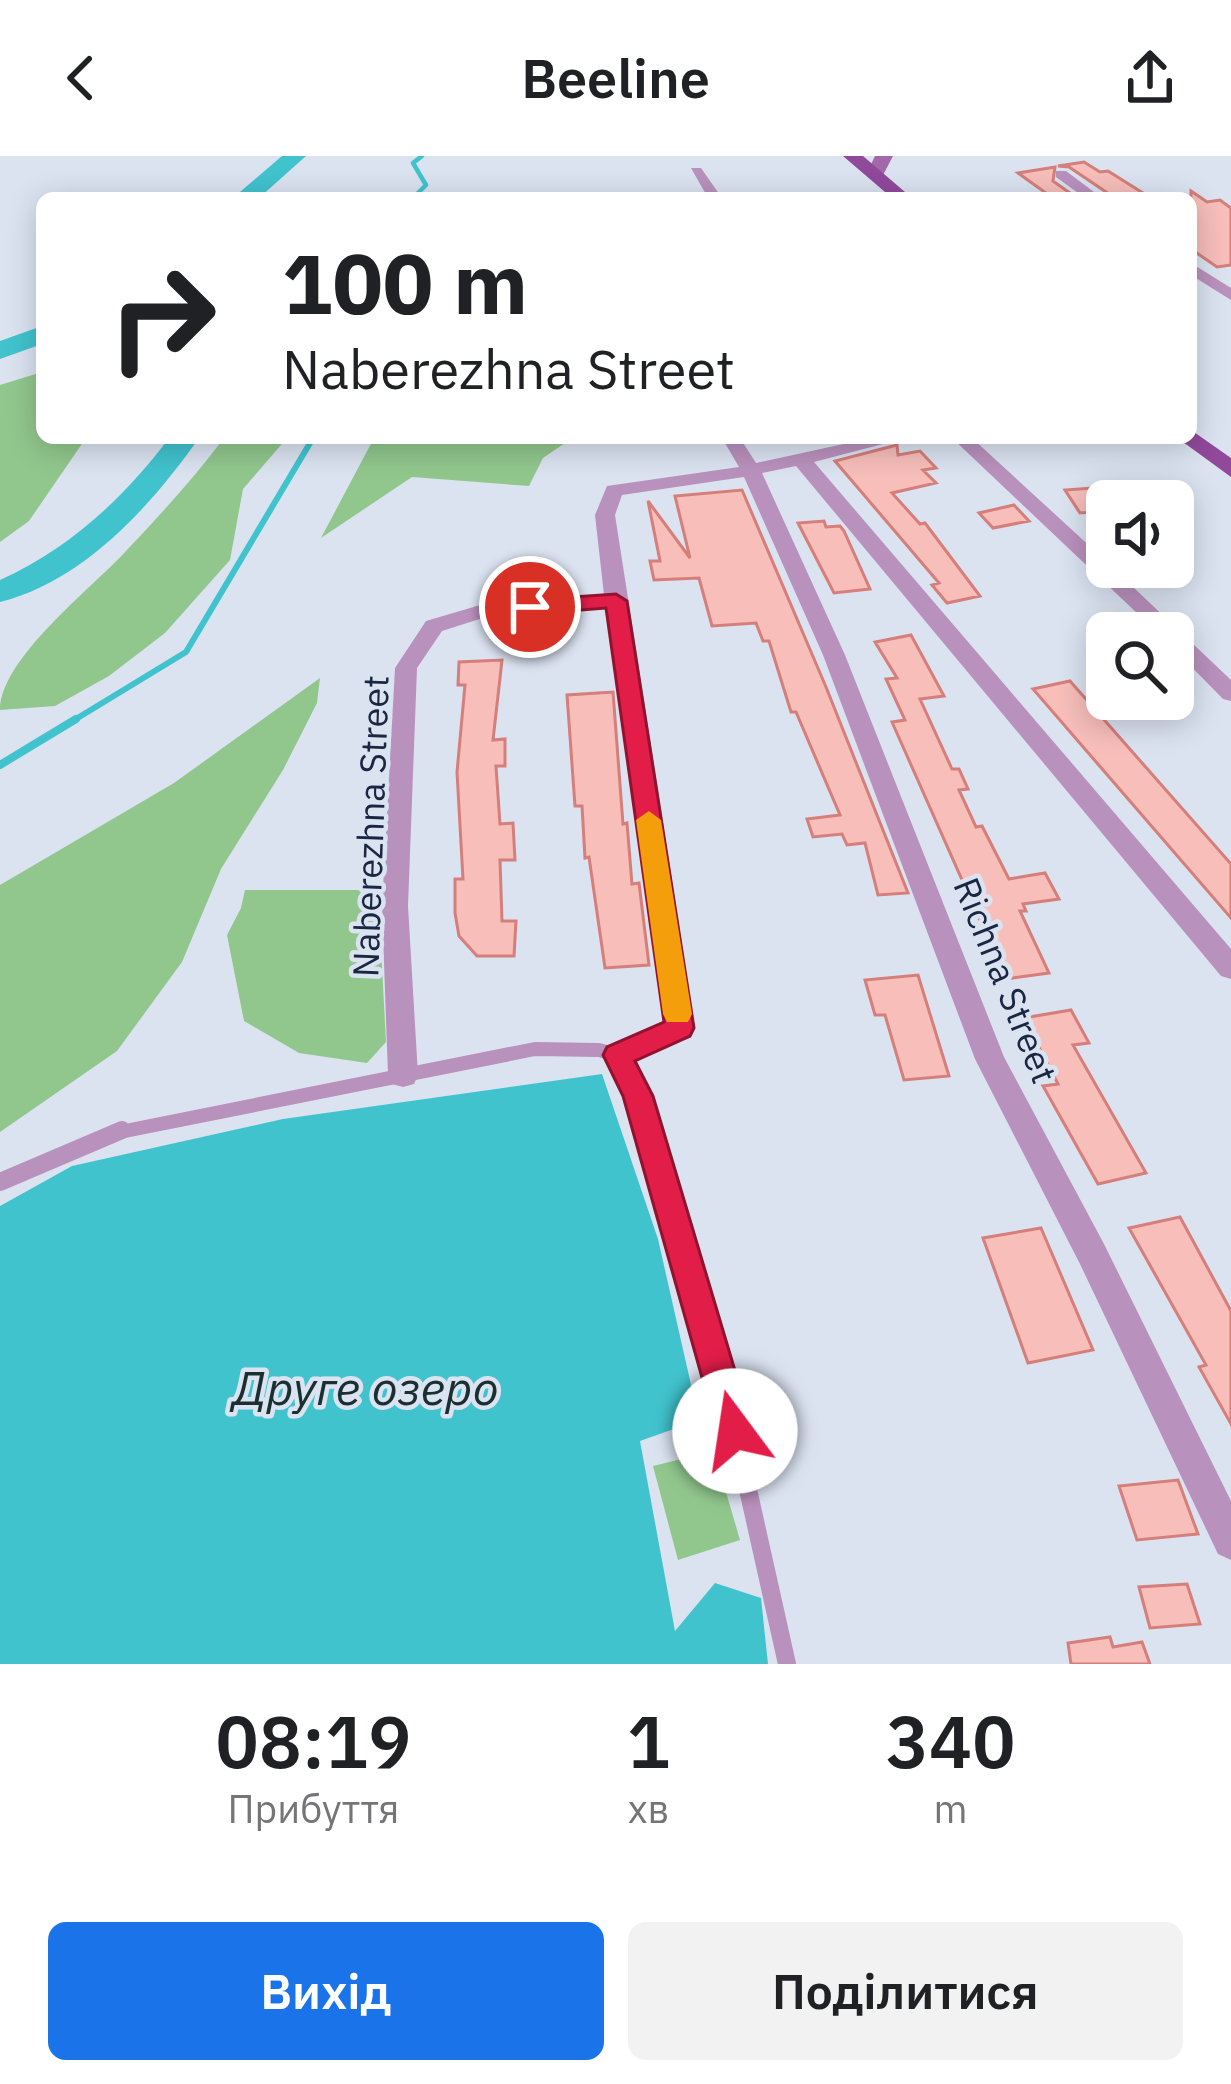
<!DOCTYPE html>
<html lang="uk">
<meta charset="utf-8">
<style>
:root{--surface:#fff;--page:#f2f2f2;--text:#202124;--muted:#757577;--accent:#1a73e8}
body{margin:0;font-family:"IBM Plex Sans",sans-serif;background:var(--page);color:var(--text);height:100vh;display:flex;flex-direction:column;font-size:45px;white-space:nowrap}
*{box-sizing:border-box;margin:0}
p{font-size:39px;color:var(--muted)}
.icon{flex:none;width:66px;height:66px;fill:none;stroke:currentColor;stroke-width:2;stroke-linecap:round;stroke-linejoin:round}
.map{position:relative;height:1508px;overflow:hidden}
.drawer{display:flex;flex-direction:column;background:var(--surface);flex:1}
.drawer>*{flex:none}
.banner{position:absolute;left:36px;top:36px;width:1161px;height:252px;border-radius:18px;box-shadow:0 6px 30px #0003;background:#fff;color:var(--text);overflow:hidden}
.fabs{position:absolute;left:1086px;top:324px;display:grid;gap:24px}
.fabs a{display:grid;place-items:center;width:108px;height:108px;border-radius:18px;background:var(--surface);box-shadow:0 6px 30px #0003;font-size:60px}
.pin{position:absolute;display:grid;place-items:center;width:102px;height:102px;color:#fff;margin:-51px;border:6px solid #fff;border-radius:50%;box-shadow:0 3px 12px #0007}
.me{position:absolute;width:132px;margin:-66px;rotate:346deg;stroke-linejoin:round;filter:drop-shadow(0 0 9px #0008)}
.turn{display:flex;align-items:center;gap:42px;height:252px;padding:0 48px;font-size:54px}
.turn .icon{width:156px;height:156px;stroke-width:2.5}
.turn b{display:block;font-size:84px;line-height:102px}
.eta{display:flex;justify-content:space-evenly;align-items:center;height:204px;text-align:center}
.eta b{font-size:72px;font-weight:600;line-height:84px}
.primary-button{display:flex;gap:24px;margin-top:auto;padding:24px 48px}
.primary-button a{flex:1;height:138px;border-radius:18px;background:var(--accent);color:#fff;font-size:48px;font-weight:600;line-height:138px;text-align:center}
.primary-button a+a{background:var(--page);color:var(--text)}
header{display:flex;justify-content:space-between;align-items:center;height:156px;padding:0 48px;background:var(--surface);font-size:54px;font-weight:600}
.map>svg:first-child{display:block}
.green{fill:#91c78d}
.water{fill:#41c3ce}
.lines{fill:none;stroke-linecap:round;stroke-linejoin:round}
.stream-far2{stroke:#41c3ce;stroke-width:4.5}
.stream-far1{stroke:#41c3ce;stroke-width:6}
.stream{stroke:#41c3ce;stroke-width:8}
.river{fill:#41c3ce;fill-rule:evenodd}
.building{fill:#f7beba;stroke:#d57e7a;stroke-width:3}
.service-far1{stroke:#b991bd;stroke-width:14}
.service{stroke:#b991bd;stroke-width:18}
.minor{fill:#b991bd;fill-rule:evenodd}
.secondary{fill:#a268aa;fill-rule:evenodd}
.primary{fill:#91499b;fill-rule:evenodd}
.route{fill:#e11d48;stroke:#92132f;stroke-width:3}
.slow{fill:#f59e0b}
.labels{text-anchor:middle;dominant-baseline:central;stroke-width:9;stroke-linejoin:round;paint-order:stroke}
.street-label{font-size:36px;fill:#1a2743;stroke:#dbe3f1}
.near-water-label{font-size:48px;font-style:italic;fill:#192f31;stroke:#dbe3f1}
</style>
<header><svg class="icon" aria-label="back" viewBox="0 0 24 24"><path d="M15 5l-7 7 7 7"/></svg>Beeline<svg class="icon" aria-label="share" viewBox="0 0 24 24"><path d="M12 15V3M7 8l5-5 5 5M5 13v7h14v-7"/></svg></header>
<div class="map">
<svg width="1231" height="1508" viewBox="0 0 1231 1508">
<rect width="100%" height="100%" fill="#dbe3f1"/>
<!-- green -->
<path class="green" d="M 42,216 L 42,282 L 86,282 L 29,365 L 0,386 L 0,229 Z
M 224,282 L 287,282 L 243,333 L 230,404 L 165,477 L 109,520 L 55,550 L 0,554 C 0,503 91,433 126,395 C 160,359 194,322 224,282 Z
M 374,282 L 568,285 L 543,302 L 529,330 L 412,321 L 321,382 Z
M 320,522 L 317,547 L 283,614 L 221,713 L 182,806 L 117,895 L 0,976 L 0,729 L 174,627 Z
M 245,734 L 365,734 L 381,792 L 386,886 L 367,907 L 299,897 L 244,865 L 227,779 L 241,752 Z
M 714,1295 L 740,1384 L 678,1404 L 653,1310 Z"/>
<!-- water -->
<path class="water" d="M 602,918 L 658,1083 L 699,1264 L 640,1285 L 675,1475 L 715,1427 L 761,1442 L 768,1508 L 0,1508 L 0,1050 L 72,1010 L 283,963 Z"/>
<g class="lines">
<!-- stream-far2 -->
<path class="stream-far2" d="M 413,42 L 426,29 L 413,7 L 422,0"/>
<!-- stream-far1 -->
<path class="stream-far1" d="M 71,566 L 186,496 L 313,282"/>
<!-- stream -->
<path class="stream" d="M 0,609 L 76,563"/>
<!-- river -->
<path class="river" d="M 282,0 L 306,0 L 259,42 L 233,42 Z
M 42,170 L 42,188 L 0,203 L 0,185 Z
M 169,282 L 199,282 C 151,350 84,425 0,446 L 0,424 C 69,393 124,342 169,282 Z"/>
</g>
<!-- building -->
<path class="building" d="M 1084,6 L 1100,16 L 1108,15 L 1151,42 L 1115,42 L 1069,11 L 1058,10 Z
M 1055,11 L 1053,25 L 1070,37 L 1050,40 L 1018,17 Z
M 1191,35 L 1207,46 L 1220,44 L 1231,52 L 1231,109 L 1217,111 L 1191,93 Z
M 897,289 L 898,299 L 920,295 L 936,312 L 923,314 L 936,327 L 892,337 L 920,368 L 925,367 L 980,440 L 947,447 L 932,429 L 939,427 L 835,305 Z
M 1092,332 L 1107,355 L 1080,357 L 1065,334 Z
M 742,334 L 826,531 L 908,737 L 878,739 L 865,687 L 847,689 L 842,678 L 813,681 L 807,663 L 840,659 L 796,556 L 791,556 L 769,485 L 763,485 L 756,467 L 712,470 L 699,422 L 654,424 L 650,405 L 660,405 L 648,345 L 690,402 L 675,340 Z
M 1014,349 L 1029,365 L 993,372 L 979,357 Z
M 824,365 L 826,371 L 840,370 L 844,375 L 870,433 L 834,437 L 798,367 Z
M 911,479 L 944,540 L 920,543 L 952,613 L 959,613 L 968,633 L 959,634 L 976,671 L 982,670 L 1009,723 L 1045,717 L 1059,743 L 1023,748 L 1026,755 L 1020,755 L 1049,817 L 1006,823 L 892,566 L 905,564 L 886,523 L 897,522 L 875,486 Z
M 502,504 L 493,584 L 505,583 L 505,610 L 496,610 L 500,668 L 513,667 L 515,704 L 500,704 L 502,765 L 516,765 L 514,800 L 477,800 L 459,780 L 455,757 L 455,723 L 463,723 L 457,616 L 465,529 L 458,529 L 459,506 Z
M 1070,525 L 1231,708 L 1231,762 L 1033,533 Z
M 613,536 L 623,668 L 627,667 L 632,728 L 639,727 L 649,809 L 605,812 L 589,701 L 585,702 L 582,650 L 575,650 L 567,539 Z
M 918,819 L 949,920 L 904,924 L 885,859 L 875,859 L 865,824 Z
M 1071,854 L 1089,887 L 1073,889 L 1146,1017 L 1098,1028 L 1043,930 L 1058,928 L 1024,862 Z
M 1180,1061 L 1231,1155 L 1231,1268 L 1199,1211 L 1206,1209 L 1129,1072 Z
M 1041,1072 L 1093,1194 L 1028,1207 L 983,1082 Z
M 1178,1324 L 1198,1378 L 1137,1384 L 1119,1330 Z
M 1187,1428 L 1200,1468 L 1150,1472 L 1139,1431 Z
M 1110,1481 L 1113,1491 L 1142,1486 L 1150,1508 L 1071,1508 L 1068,1487 Z"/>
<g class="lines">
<!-- service-far1 -->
<path class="service-far1" d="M 115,977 L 535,893 L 599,894 L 618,899 L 649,977"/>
<!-- service -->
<path class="service" d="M 648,974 L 726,1235 L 787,1508
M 0,1026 L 122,974"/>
<!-- minor -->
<path class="minor" d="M 691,12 L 701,12 L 722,42 L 708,42 Z
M 1056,15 L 1066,15 L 1102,42 L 1085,42 L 1056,21 Z
M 1191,107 L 1231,132 L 1231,144 L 1191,119 Z
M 722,282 L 740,282 L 756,307 L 871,282 L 906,282 L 814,306 L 1231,793 L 1231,823 L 1221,820 L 796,310 L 762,317 L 845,499 L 1004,901 L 1104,1088 L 1231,1345 L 1231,1404 L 1218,1398 L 1080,1108 L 975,903 L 823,499 L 744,321 L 622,339 L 615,359 L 695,872 L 690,880 L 618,911 L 608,907 L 603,899 L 608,891 L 665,866 L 606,452 L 489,460 L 442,475 L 417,512 L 408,750 L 418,919 L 414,928 L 403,931 L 392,928 L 388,919 L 382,750 L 395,512 L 426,465 L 487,447 L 604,439 L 595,359 L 607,330 L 739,311 Z
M 952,282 L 972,282 L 1107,406 L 1107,411 L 1112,411 L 1231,524 L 1231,545 L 1223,543 L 1173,492 L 1173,477 L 1158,477 Z"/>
<!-- secondary -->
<path class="secondary" d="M 875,0 L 893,0 L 881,23 L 875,24 L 866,19 Z"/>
<!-- primary -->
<path class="primary" d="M 843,0 L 863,0 L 912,42 L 892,42 Z
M 1191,274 L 1231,302 L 1231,321 L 1183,286 L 1180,282 L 1191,282 Z"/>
</g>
<!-- route -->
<path class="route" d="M 616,438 L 627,445 L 694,872 L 690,880 L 635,905 L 653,940 L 753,1275 L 748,1288 L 735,1293 L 722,1288 L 717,1275 L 623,940 L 603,899 L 607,891 L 664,866 L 606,452 L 530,458 L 519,451 L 530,444 Z"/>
<!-- slow -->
<path class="slow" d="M 649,655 L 661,664 L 692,858 L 688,866 L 667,866 L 663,858 L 636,664 Z"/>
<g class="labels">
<!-- street labels -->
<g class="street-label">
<text transform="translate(370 670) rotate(-88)">Naberezhna Street</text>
<text transform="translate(1006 824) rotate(68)">Richna Street</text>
</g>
<!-- near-water labels -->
<g class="near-water-label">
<text x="366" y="1231">Друге озеро</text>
</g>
</g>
</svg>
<div class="fabs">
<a><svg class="icon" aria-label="sound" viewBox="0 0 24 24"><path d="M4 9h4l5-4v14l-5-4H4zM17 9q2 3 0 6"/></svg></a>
<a><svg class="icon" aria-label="search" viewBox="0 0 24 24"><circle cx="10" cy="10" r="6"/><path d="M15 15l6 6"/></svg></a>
</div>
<div class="pin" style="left:530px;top:451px;background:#d93025"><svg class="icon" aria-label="arrive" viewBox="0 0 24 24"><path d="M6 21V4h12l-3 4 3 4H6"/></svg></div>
<svg class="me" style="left:735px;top:1275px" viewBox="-20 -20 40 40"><circle r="19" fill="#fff"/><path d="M0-13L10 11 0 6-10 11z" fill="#e11d48"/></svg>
<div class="banner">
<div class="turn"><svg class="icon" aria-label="right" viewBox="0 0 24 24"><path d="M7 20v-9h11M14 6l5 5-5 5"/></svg><div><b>100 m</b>Naberezhna Street</div></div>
</div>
</div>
<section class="drawer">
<div class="eta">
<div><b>08:19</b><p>Прибуття</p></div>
<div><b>1</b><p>хв</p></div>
<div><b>340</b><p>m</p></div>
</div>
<div class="primary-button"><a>Вихід</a><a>Поділитися</a></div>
</section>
